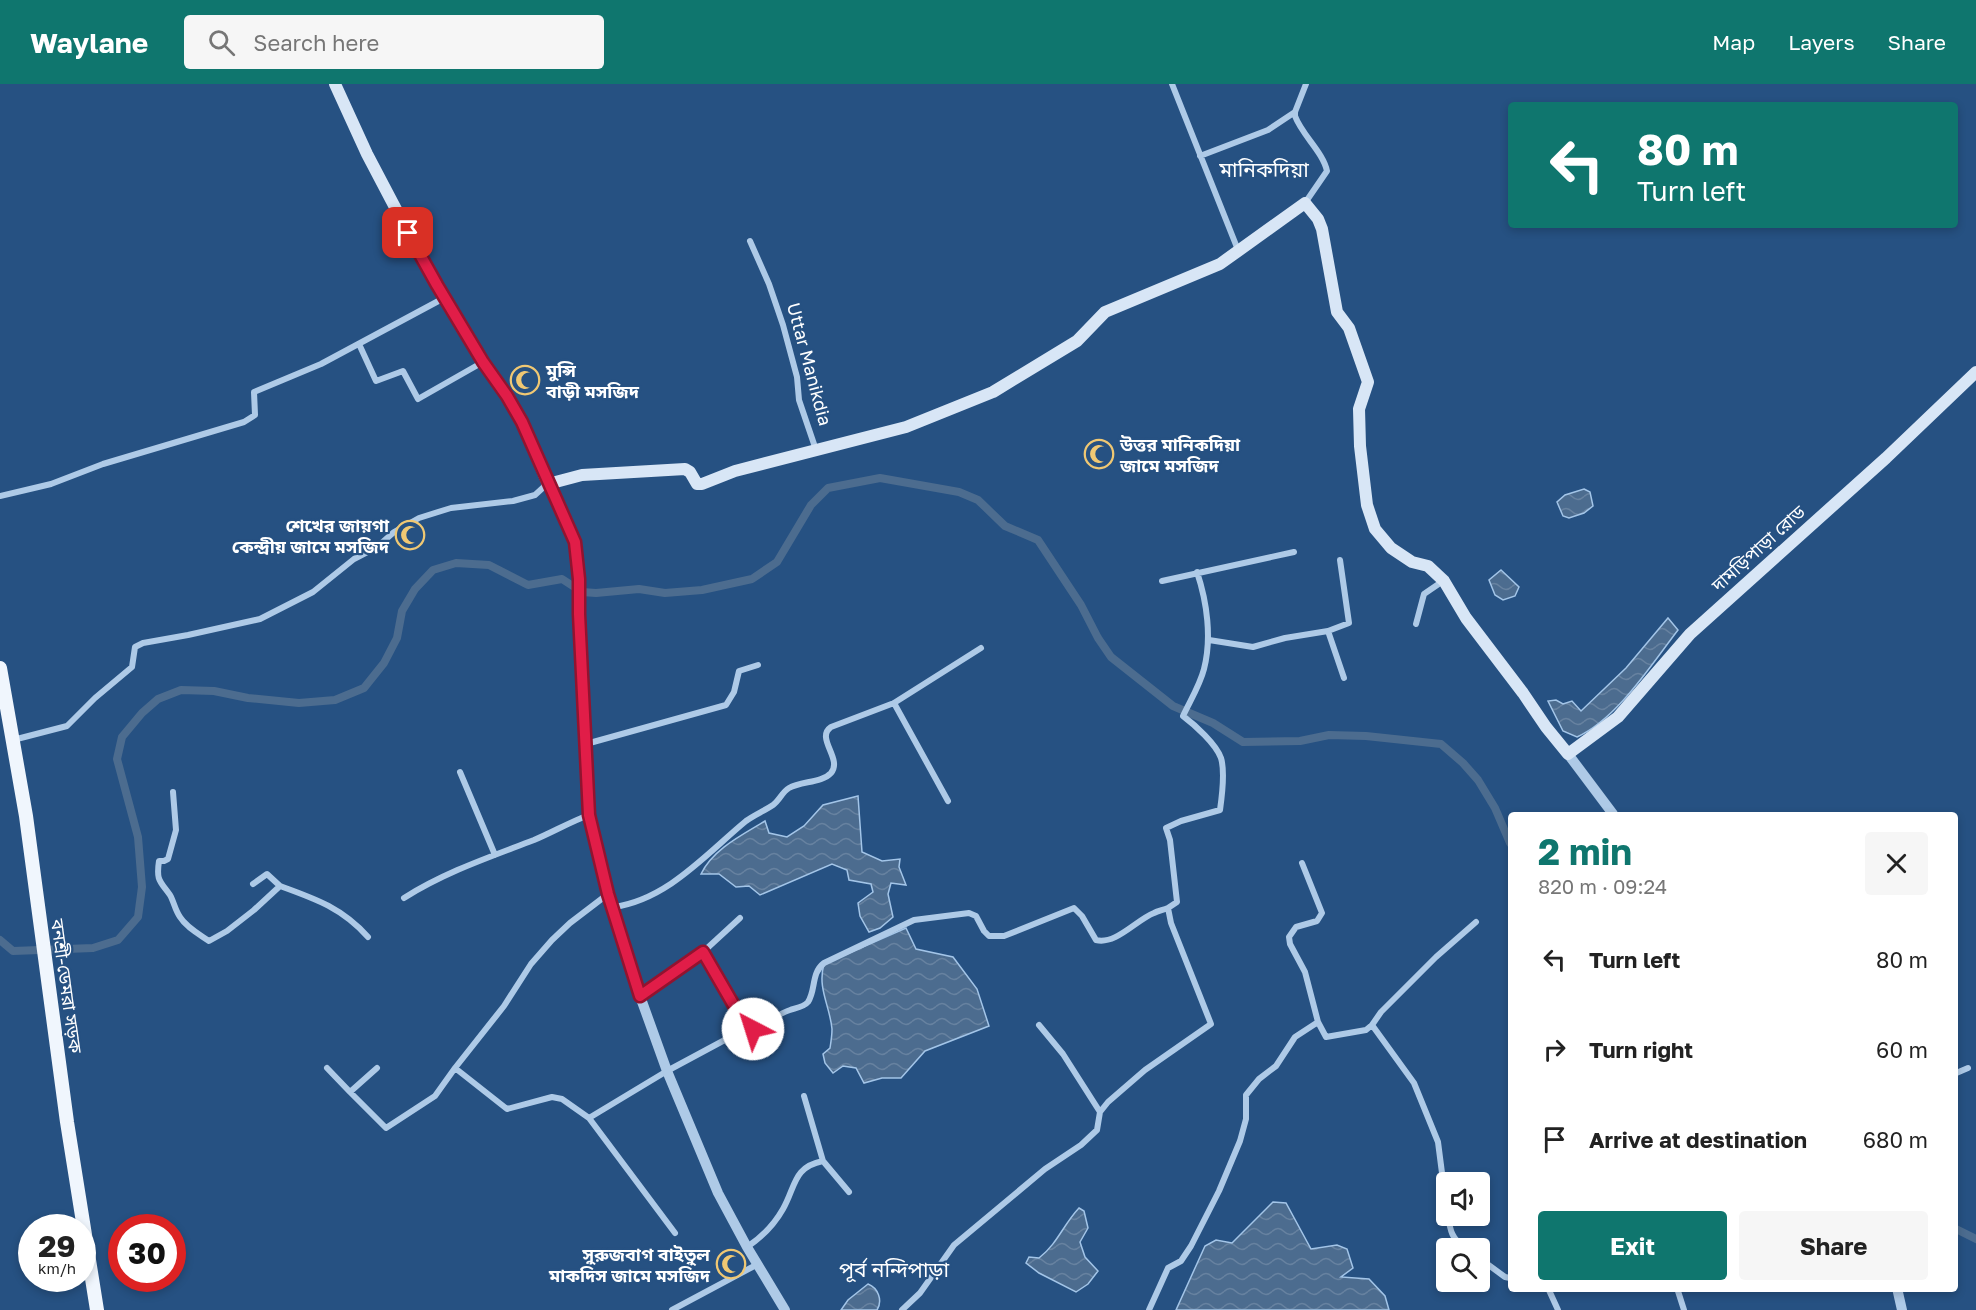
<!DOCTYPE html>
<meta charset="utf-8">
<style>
:root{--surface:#fff;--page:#f6f6f6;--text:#222;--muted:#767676;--accent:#0f766e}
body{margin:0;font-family:"Golos Text","Noto Sans Bengali",sans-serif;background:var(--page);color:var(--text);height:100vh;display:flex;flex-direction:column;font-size:22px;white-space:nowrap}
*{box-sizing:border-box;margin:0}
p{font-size:20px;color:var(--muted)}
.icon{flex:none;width:33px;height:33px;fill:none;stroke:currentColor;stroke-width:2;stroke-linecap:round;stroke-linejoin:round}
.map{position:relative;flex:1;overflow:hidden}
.drawer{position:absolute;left:1508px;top:728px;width:450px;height:480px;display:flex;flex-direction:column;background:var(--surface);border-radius:6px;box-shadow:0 3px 9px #0003}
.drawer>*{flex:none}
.top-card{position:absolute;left:1508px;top:18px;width:450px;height:126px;border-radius:6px;box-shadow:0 3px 9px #0003;background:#0f766e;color:#fff;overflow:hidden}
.buttons{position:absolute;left:1436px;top:1088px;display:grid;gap:12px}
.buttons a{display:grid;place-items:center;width:54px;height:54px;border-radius:6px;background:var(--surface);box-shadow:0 3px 9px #0003;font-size:30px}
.speed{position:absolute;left:18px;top:1130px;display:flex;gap:12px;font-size:30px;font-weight:700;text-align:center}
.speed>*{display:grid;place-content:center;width:78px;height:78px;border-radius:50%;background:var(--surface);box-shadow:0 3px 9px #0003;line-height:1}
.speed small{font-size:15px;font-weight:400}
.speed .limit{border:9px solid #d22;background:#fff;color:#111}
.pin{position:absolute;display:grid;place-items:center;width:51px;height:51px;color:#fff;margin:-26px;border-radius:12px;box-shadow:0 3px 9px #0006}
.me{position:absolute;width:66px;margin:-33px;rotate:320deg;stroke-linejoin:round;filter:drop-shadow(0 0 4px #0008)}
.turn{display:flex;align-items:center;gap:21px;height:126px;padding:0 30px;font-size:27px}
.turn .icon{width:78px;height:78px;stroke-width:2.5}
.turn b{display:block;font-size:42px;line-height:51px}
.round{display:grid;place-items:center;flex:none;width:63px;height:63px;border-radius:6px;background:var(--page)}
.summary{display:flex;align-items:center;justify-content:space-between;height:102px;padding:0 30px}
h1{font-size:36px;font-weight:700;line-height:45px;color:var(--accent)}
.button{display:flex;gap:12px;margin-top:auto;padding:12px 30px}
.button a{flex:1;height:69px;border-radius:6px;background:var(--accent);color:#fff;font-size:24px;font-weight:700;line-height:69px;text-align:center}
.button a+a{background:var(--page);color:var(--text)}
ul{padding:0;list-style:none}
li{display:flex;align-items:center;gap:18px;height:90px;padding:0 30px}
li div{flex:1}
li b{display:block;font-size:22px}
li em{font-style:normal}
header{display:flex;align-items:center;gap:36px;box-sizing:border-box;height:84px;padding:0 30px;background:var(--accent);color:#fff}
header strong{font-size:28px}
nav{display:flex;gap:33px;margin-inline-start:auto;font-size:21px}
.search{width:420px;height:54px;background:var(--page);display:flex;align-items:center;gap:15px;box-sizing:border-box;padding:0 21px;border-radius:6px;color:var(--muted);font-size:22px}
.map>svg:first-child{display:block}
.water{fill:url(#water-waves);stroke:#a3c5e8;stroke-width:1.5}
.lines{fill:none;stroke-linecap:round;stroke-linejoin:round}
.canal{stroke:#4c6c8f;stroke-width:8}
.minor{stroke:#aecae7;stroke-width:6}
.tertiary{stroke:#aecae7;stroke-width:10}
.secondary{stroke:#d8e6f6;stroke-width:12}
.primary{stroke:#f0f6fd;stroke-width:14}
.route-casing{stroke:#92132f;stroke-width:15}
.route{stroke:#e11d48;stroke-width:10}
.labels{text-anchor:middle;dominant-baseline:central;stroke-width:4.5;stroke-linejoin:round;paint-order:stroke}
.street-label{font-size:18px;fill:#fff;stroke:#265182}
.poi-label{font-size:18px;font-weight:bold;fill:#fff;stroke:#265182;text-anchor:start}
.quarter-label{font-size:21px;fill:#fff;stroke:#265182}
</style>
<header>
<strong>Waylane</strong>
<div class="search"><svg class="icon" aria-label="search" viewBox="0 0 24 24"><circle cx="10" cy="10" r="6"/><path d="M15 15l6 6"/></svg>Search here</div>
<nav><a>Map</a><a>Layers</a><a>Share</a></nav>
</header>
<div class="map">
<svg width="1976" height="1226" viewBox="0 0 1976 1226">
<defs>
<pattern id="water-waves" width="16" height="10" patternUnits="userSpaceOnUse" patternTransform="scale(1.5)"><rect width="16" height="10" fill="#4c6c8f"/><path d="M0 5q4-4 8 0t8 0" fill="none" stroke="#6782a0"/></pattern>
</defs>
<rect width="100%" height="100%" fill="#265182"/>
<!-- water -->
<path class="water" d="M 1584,405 L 1590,408 L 1593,422 L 1584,429 L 1569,434 L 1563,432 L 1557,418 L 1565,411 Z
M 1501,486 L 1519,503 L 1515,512 L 1503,516 L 1495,511 L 1489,496 Z
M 1668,534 L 1678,546 C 1651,581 1617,635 1577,653 L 1563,647 L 1548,617 L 1556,616 L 1563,620 L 1572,617 L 1581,627 L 1626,584 Z
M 858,712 L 862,768 L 882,777 L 900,775 L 899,783 L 906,801 L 891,799 L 888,810 L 893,833 L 880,844 L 869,848 L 860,832 L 858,819 L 873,808 L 871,800 L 849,796 L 847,786 L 832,780 L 760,811 L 749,802 L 736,803 L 719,790 L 701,790 C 713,765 742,751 765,737 L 769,749 L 787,753 L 804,742 L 823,721 Z
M 906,844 L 916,865 L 953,873 L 977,905 L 989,942 L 925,967 L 901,994 L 882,994 L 864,999 L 856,984 L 843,982 L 833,989 L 825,979 L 823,970 L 830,964 C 831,958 832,951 832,945 C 830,922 817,904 824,880 Z
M 1273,1118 L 1286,1119 L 1311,1165 L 1337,1161 L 1347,1165 L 1353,1184 L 1341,1193 L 1369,1195 L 1385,1212 L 1389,1226 L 1176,1226 L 1205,1162 L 1216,1156 L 1232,1159 Z
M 1079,1124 L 1084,1127 L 1088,1144 L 1080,1158 L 1085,1173 L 1098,1187 L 1088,1200 L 1076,1208 L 1039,1189 L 1026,1179 L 1029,1173 L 1039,1174 C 1058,1159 1063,1141 1079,1124 Z
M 868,1200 C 878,1204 883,1216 877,1226 L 841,1226 L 848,1216 Z"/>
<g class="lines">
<!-- canal -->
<path class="canal" d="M 0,856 L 13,867 L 93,864 L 118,856 L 138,833 L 142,803 L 138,753 L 117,675 L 122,653 L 142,629 L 158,615 L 181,606 L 214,607 L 248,614 L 299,619 L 335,616 L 364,604 L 384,579 L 397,554 L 402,527 L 415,505 L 433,486 L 456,479 L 489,481 L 528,501 L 562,495 L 582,508 L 596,509 L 639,505 L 665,509 L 702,506 L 752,495 L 777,478 L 811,421 L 828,404 L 880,394 L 959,408 L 978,416 L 1005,442 L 1038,456 L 1081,521 L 1098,554 L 1111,573 L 1173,622 L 1213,639 L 1243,658 L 1300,657 L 1329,651 L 1366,652 L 1441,660 L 1463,679 L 1478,696 L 1495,724 L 1510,759
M 1954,1144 L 1976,1155"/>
<!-- minor -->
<path class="minor" d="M 1172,0 L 1238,166
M 1200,72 L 1268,46 L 1295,28
M 1305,119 L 1327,87 C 1323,68 1302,51 1295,32 L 1295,28 L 1306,0
M 750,157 L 769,200 L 783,241 L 797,293 L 799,316 L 816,366
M 359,260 L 376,297 L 403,287 L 418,315 L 483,278
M 0,412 L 51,400 L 103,380 L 244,338 L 255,331 L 254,308 L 321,280 L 444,214
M 1162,497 L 1294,468
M 1416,540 L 1424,510 L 1443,497
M 1328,547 L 1344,594
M 1209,556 L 1253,563 L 1285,554 L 1328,547 L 1349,539 L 1340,476
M 894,619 L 948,717
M 13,656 L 67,642 L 95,614 L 132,583 L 135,563 L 143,559 L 188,551 L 260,535 L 313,508 L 354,475 L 377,463 L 394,448 L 419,434 L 451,424 L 513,417 L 535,411 L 547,400
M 586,660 L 726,621 L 734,608 L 739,587 L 758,581
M 460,688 L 495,771
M 173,708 L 176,746 L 168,775 L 164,777 L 159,777 C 156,797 160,797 170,811 C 174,818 175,826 180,833 C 186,843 199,850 209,857 L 227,847 L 254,826 L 280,802 L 267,790 L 253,800
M 280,802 C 316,815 342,824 368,853
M 404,814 C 445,788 490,773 534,756 C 553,748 570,738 589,731
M 613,823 C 667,816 706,770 746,737 C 754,731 764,727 773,721 C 780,716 782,708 789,704 C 801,697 822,699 831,689 C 843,675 815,654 831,643 L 894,619 L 981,564
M 640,912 L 703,868 L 740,834
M 1318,938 L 1326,953 L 1366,946 L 1372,941 L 1381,928 L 1436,873 L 1476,838
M 1039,941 L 1063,970 L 1100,1028
M 1372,941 L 1414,999 L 1438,1058 L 1446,1120
M 747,944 C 759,945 777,930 790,926 C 796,924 804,923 808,918 C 816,906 811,889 824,879 L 914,836 L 969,829 L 976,832 L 984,847 L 989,852 L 1004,852 L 1074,824 L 1082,832 L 1096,856 C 1116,861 1136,836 1154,829 C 1158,827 1163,826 1168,824
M 327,984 L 350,1008
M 377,984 L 350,1008 L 386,1044 L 435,1012 L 455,984 L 507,1025 L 552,1013 L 562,1015 L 589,1034 L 667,987 L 747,944 L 703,868
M 455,984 L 504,922 L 531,880 L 552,856 L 570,839 L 608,810
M 1954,990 L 1968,984
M 804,1012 L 823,1077 L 849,1108
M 589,1034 L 675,1149
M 1448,1131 C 1450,1147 1452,1155 1465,1164
M 747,1163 C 762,1153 774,1141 783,1125 C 796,1102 793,1083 823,1077
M 1479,1174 L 1505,1193 L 1510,1194
M 1548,1204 L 1558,1226
M 1677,1204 L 1684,1226
M 672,1226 L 758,1180
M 902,1226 L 920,1209 L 954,1161 L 1045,1085 L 1081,1061 L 1097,1046 L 1100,1028 L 1108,1018 L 1145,986 L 1211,940 L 1171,839 L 1168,824 L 1177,818 L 1170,756 L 1166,744 L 1181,737 L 1220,726 C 1222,712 1225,687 1221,674 C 1216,660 1195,641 1183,632 C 1190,617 1200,601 1204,585 C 1212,554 1207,518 1197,488
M 1149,1226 L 1168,1184 L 1181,1177 L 1191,1162 L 1219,1107 L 1240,1057 L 1246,1035 L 1246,1011 L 1259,995 L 1276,982 L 1295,953 L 1318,938 L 1305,888 L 1290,860 L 1289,853 L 1296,843 L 1317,837 L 1322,829 L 1302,779"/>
<!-- tertiary -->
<path class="tertiary" d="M 548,400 L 575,458 L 579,495 L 579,530 L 589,731 L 608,810 L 640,912 L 667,987 L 718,1109 L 747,1163 L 785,1226
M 1568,670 L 1613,730
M 1897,1204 L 1902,1226"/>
<!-- secondary -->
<path class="secondary" d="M 335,0 L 367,70 L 429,188 L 483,278 L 507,312 L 522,338 L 548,400 L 582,391 L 685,385 L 690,388 L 697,400 L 702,400 L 735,387 L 906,343 L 993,308 L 1077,257 L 1105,228 L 1220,180 L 1305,119 L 1318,135 L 1322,145 L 1337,228 L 1349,244 L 1368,298 L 1359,325 L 1360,362 L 1367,421 L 1375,445 L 1391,464 L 1412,478 L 1428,482 L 1444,497 L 1466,534 L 1523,609 L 1546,643 L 1568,670 L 1618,633 L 1690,550 L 1886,374 L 1976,288"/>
<!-- primary -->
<path class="primary" d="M 0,584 L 26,732 L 67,1038 L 97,1226"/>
</g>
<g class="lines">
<!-- route casing -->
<g class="route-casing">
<path id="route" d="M 408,149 L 437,201 L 483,278 L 507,312 L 522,338 L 575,458 L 579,495 L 579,530 L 589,731 L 608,810 L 640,912 L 703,868 L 747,944 L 753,945"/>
</g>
<!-- route -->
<use href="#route" class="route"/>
</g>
<!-- icons -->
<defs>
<g id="mosque-ring" transform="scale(1.5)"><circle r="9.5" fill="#265182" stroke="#f0c873" stroke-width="1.5"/><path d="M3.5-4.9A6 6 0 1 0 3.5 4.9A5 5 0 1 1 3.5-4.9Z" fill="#f0c873"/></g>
</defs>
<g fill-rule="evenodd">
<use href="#mosque-ring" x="525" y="296"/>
<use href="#mosque-ring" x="1099" y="370"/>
<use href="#mosque-ring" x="410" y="451"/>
<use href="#mosque-ring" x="731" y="1180"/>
</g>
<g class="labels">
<!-- street labels -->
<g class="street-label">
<text transform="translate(810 280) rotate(75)">Uttar Manikdia</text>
<text transform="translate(1758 464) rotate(-42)">দামড়িপাড়া রোড</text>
<text transform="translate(67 902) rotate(82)">বনশ্রী-ডেমরা সড়ক</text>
</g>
<!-- poi labels -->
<g class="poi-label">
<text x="546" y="286">মুন্সি<tspan x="546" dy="21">বাড়ী মসজিদ</tspan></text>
<text x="1120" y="360">উত্তর মানিকদিয়া<tspan x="1120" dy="21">জামে মসজিদ</tspan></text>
<text x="389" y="441" text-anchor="end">শেখের জায়গা<tspan x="389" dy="21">কেন্দ্রীয় জামে মসজিদ</tspan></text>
<text x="710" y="1170" text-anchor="end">সুরুজবাগ বাইতুল<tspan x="710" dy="21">মাকদিস জামে মসজিদ</tspan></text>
</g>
<!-- quarter labels -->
<g class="quarter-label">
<text x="1264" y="85">মানিকদিয়া</text>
<text x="894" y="1185">পূর্ব নন্দিপাড়া</text>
</g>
</g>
</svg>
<div class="buttons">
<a><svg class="icon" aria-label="sound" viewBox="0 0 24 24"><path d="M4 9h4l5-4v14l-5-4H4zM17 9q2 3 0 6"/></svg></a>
<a><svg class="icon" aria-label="search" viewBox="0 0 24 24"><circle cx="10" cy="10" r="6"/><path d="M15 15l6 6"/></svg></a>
</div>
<div class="speed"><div>29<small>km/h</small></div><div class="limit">30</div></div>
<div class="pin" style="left:408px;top:149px;background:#d93025"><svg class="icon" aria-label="arrive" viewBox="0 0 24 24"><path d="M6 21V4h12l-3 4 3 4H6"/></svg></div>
<svg class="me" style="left:753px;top:945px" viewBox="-20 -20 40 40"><circle r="19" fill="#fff"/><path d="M0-13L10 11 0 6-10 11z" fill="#e11d48"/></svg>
<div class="top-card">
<div class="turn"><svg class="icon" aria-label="left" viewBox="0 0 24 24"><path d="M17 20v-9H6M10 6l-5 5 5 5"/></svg><div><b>80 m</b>Turn left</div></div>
</div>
<section class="drawer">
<div class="summary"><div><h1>2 min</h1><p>820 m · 09:24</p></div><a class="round"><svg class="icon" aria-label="close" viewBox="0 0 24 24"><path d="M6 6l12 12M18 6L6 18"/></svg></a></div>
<ul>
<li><svg class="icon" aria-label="left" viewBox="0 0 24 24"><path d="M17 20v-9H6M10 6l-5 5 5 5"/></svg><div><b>Turn left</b></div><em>80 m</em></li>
<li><svg class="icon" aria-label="right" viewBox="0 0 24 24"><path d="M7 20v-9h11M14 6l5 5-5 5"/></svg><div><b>Turn right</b></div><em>60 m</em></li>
<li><svg class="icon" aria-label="arrive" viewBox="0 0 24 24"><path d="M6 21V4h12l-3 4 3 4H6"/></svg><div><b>Arrive at destination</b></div><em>680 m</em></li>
</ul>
<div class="button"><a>Exit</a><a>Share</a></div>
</section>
</div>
